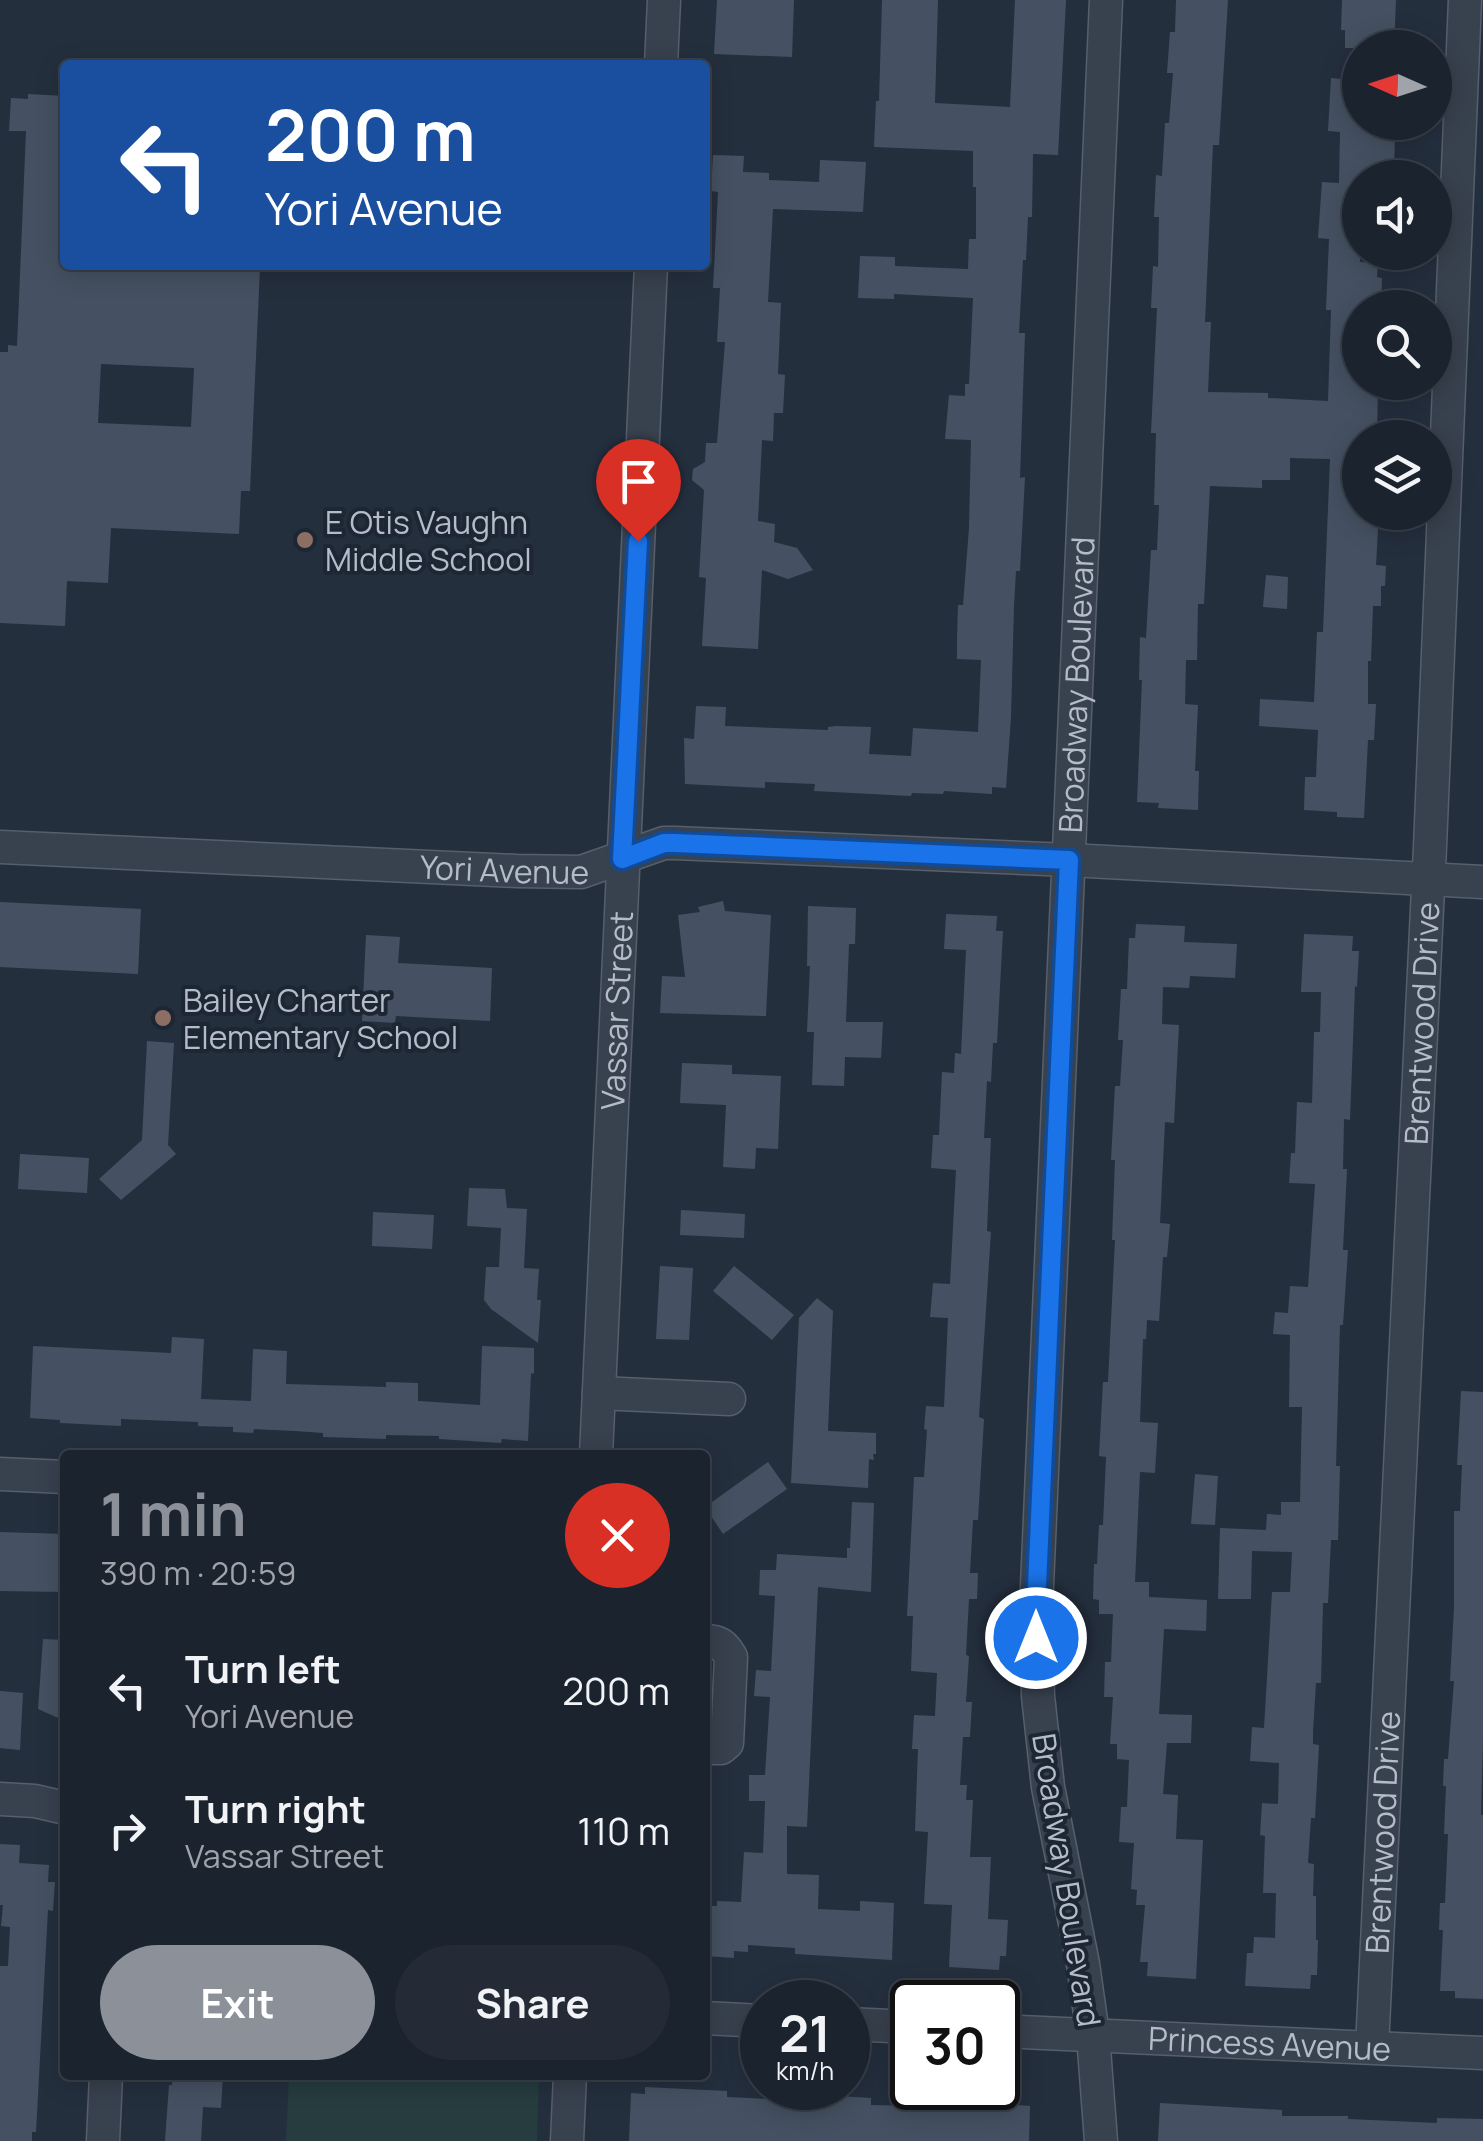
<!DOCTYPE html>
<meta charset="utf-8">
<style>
:root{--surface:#1b232e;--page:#242b36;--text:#f1f3f6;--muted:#a0a4aa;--line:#39404a;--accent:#8c9099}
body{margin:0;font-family:Manrope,sans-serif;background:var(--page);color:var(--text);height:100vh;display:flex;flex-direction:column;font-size:38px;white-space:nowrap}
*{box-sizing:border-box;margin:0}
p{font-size:32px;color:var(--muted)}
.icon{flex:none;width:55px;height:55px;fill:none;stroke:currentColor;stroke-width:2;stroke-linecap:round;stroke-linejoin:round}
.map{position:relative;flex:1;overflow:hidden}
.side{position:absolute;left:60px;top:1450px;width:650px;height:630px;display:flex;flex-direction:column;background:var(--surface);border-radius:10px;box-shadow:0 5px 25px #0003,0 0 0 2px var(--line)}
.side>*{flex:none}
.guide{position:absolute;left:60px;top:60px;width:650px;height:210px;border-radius:10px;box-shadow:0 5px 25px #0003,0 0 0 2px var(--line);background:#1a4fa0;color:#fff;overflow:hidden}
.needle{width:65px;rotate:273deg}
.buttons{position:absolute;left:1342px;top:30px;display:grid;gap:20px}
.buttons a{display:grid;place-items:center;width:110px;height:110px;border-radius:50%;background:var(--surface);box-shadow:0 5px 25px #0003,0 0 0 2px var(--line);font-size:50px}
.speed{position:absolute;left:740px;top:1980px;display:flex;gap:20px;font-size:50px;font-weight:700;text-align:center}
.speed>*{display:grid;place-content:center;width:130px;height:130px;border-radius:50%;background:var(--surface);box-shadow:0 5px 25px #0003,0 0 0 2px var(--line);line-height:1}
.speed small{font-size:25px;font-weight:400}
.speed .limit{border:5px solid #111;border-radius:15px;background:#fff;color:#111}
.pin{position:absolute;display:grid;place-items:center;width:85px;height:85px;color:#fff;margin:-102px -42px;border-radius:50% 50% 50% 0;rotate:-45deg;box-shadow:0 0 10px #0007}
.pin .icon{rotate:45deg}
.me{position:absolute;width:110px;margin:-55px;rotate:0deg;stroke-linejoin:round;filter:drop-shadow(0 0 8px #0008)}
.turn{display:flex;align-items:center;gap:35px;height:210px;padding:0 40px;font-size:45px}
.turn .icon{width:130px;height:130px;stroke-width:2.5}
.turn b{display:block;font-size:70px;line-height:85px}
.round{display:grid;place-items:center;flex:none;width:105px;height:105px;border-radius:52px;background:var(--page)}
.summary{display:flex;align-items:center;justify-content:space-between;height:170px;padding:0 40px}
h1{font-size:60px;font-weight:700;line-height:75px;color:var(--accent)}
.cta{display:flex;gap:20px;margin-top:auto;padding:20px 40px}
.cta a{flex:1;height:115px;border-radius:60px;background:var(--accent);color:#fff;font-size:40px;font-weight:700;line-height:115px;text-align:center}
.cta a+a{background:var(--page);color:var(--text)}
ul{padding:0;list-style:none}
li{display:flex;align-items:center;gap:30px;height:140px;padding:0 40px}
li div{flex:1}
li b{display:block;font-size:38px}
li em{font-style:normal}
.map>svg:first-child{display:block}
.green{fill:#263c3f}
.building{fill:#455162;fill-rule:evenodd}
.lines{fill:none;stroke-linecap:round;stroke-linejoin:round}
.minor-casing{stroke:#565f6c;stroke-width:35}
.minor{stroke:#38414e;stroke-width:32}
.route-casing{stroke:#114b97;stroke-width:25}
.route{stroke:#1a73e8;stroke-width:18}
.education-dot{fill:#8d6e63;stroke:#1d2633;stroke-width:4}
.labels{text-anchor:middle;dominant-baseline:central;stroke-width:8;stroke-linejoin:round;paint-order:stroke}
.poi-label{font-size:32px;fill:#b4bcc9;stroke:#1d2633;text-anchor:start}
.street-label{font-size:32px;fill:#b4bcc9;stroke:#1d2633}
</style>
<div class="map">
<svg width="1483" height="2141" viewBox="0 0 1483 2141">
<rect width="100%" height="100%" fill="#242f3e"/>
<!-- green -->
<path class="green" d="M 289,2075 L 539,2075 L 537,2141 L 286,2141 Z"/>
<!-- building -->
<path class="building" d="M 717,0 L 794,0 L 792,57 L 714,54 Z
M 882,0 L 938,0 L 935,103 L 1010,107 L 1015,0 L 1066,0 L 1058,155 L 1033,154 L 1032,217 L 1028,217 L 1026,260 L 1023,260 L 1019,333 L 1025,333 L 1020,478 L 1025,477 L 1020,571 L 1016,571 L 1014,606 L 1011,717 L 1006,788 L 992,787 L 992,794 L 944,791 L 943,794 L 912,793 L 911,796 L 814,791 L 815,784 L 765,782 L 765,788 L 685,784 L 684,738 L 694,739 L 696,706 L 726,707 L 725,726 L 828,730 L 828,727 L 836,726 L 871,727 L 869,754 L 911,756 L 913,728 L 978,732 L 981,660 L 957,659 L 957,638 L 958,605 L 963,605 L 969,528 L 971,440 L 945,439 L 949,395 L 965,396 L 965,384 L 969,384 L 973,298 L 894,294 L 894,299 L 858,298 L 860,256 L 895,257 L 895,266 L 968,269 L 969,239 L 976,239 L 976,187 L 973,187 L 973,151 L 874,147 L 876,101 L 879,101 Z
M 1176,0 L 1228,0 L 1219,145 L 1213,145 L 1205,322 L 1211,322 L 1208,392 L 1268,393 L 1268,398 L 1328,401 L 1331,310 L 1326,310 L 1329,239 L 1318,238 L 1322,182 L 1339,183 L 1340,132 L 1328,131 L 1331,78 L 1342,79 L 1342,75 L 1360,75 L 1360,122 L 1390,122 L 1390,133 L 1395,134 L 1394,175 L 1360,174 L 1360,262 L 1378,263 L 1377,277 L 1382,278 L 1381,308 L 1360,308 L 1360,382 L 1378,382 L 1377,438 L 1360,438 L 1360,512 L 1379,512 L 1376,565 L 1386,566 L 1385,586 L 1381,586 L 1381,606 L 1373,606 L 1371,661 L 1368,661 L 1368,704 L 1376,704 L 1374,740 L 1368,740 L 1364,818 L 1337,817 L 1337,812 L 1304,810 L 1305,777 L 1316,777 L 1318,730 L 1259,726 L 1260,699 L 1314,702 L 1317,632 L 1323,632 L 1330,459 L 1290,458 L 1290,480 L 1262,480 L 1262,488 L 1210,486 L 1204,604 L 1198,604 L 1197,660 L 1186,660 L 1185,704 L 1198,705 L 1195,771 L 1199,771 L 1198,810 L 1158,808 L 1159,803 L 1137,802 L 1142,680 L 1139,680 L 1140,637 L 1146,638 L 1151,550 L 1157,550 L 1159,505 L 1154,505 L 1156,433 L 1151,433 L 1157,308 L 1151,308 L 1153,266 L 1158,267 L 1159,217 L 1154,217 L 1156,175 L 1162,176 L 1165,123 L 1169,123 L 1173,73 L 1167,73 L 1170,32 L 1175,32 Z
M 1342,0 L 1396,0 L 1394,48 L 1345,48 L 1345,30 L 1341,30 Z
M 28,94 L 65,96 L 65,265 L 260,267 L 250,491 L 241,491 L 239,534 L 111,528 L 108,583 L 67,581 L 65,626 L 0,623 L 0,352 L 8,352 L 8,345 L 17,346 L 26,131 L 9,131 L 11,98 L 28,99 ZM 101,364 L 194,368 L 191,427 L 98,423 Z
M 713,155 L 744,156 L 743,172 L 769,173 L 769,180 L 819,182 L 820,160 L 866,162 L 863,212 L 773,209 L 768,302 L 781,303 L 778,374 L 785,375 L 783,413 L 774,413 L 773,441 L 762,440 L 758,521 L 775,524 L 774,542 L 797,548 L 813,570 L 788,579 L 762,570 L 758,649 L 702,646 L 706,578 L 699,577 L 704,490 L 692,480 L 693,469 L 705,462 L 706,443 L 717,443 L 725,342 L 717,342 L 720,288 L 713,288 L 718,192 L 711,191 Z
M 1266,575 L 1288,577 L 1287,609 L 1263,607 Z
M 723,901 L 725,911 L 771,915 L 766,1016 L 660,1013 L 662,976 L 685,977 L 678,915 L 700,912 L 698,907 Z
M 0,902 L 141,909 L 138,974 L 0,967 Z
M 808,906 L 856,908 L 855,944 L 849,944 L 846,1022 L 883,1022 L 881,1058 L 845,1057 L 844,1086 L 812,1085 L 814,1032 L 807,1032 L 810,966 L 807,966 Z
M 946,914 L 997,916 L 996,931 L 1003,931 L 997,1043 L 993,1043 L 991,1082 L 987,1081 L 984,1138 L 991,1138 L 987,1231 L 991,1232 L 979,1417 L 984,1419 L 978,1520 L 973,1520 L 970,1573 L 978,1573 L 977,1599 L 969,1599 L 966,1655 L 969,1656 L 966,1702 L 972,1702 L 970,1737 L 963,1737 L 960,1785 L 967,1785 L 966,1800 L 973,1800 L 970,1857 L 991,1857 L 988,1919 L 1008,1920 L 1006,1956 L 1000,1956 L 999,1970 L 949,1967 L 952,1905 L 924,1904 L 928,1832 L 915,1831 L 918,1749 L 912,1749 L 914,1715 L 935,1716 L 937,1673 L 911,1671 L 913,1616 L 907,1616 L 914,1477 L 924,1477 L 927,1430 L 924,1429 L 926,1406 L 944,1407 L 948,1318 L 930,1317 L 933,1283 L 950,1284 L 956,1170 L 931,1168 L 933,1135 L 939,1135 L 942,1072 L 954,1073 L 955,1053 L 961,1054 L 966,950 L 944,949 Z
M 1136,924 L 1185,926 L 1184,942 L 1237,944 L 1235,978 L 1190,976 L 1189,988 L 1163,987 L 1162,1024 L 1179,1025 L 1174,1123 L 1165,1122 L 1160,1223 L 1170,1224 L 1167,1257 L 1163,1257 L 1159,1321 L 1147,1320 L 1146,1339 L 1143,1339 L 1140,1422 L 1158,1423 L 1155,1473 L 1140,1472 L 1135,1582 L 1149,1582 L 1149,1597 L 1207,1600 L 1206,1631 L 1164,1629 L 1159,1714 L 1192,1715 L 1191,1743 L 1167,1743 L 1163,1794 L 1178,1795 L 1176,1839 L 1203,1840 L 1196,1979 L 1147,1976 L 1148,1962 L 1140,1962 L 1145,1905 L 1136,1905 L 1137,1890 L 1131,1889 L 1134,1843 L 1119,1842 L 1121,1807 L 1127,1807 L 1129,1760 L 1117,1759 L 1117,1744 L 1110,1744 L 1113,1697 L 1104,1697 L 1105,1662 L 1111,1662 L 1113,1614 L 1099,1614 L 1099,1600 L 1093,1599 L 1094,1564 L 1097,1564 L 1099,1525 L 1103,1525 L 1106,1457 L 1099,1456 L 1103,1382 L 1108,1382 L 1115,1240 L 1112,1240 L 1115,1160 L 1111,1160 L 1115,1086 L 1120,1086 L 1123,1040 L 1118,1040 L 1121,989 L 1127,989 L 1129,938 L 1135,938 Z
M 1304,934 L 1353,936 L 1352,951 L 1359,951 L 1357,987 L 1355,986 L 1350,1120 L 1344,1119 L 1343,1169 L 1347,1169 L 1343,1250 L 1348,1250 L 1343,1325 L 1340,1325 L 1336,1466 L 1340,1466 L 1338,1540 L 1331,1540 L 1328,1603 L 1323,1603 L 1321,1683 L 1316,1683 L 1313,1731 L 1313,1744 L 1319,1745 L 1315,1818 L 1311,1818 L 1308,1863 L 1314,1864 L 1313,1896 L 1316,1896 L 1316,1940 L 1318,1940 L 1317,1975 L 1311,1975 L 1310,1989 L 1245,1986 L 1247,1953 L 1253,1953 L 1254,1937 L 1275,1938 L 1276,1893 L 1263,1893 L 1265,1836 L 1260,1835 L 1262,1803 L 1278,1804 L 1279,1763 L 1250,1761 L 1252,1727 L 1264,1728 L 1272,1592 L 1290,1592 L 1292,1552 L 1252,1551 L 1251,1599 L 1218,1599 L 1220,1528 L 1266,1530 L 1267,1514 L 1281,1515 L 1281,1502 L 1300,1502 L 1302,1407 L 1289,1407 L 1290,1335 L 1273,1334 L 1275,1312 L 1288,1313 L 1290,1286 L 1308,1287 L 1315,1184 L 1289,1183 L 1291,1153 L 1295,1153 L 1297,1102 L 1312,1103 L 1314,1032 L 1320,1032 L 1321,992 L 1301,992 Z
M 366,935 L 400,937 L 398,963 L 492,968 L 490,1021 L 396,1016 L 395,1023 L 362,1021 Z
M 147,1041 L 174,1043 L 168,1145 L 176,1154 L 121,1200 L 99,1179 L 142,1140 Z
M 682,1063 L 732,1065 L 732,1074 L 781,1076 L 778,1149 L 756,1148 L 755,1169 L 723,1167 L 726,1105 L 680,1103 Z
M 20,1154 L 89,1158 L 87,1193 L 18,1189 Z
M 469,1188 L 505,1189 L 507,1208 L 527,1209 L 524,1268 L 539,1269 L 537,1300 L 541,1300 L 538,1343 L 491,1309 L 484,1300 L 486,1267 L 499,1267 L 501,1228 L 467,1226 Z
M 681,1210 L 745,1214 L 744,1238 L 680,1235 Z
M 373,1212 L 434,1215 L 432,1249 L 372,1246 Z
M 660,1266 L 693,1268 L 689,1340 L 656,1339 Z
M 734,1266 L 794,1315 L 772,1340 L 713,1291 Z
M 817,1298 L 833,1311 L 828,1431 L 876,1433 L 876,1454 L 873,1454 L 874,1460 L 869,1459 L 868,1488 L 791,1483 L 799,1318 Z
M 172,1337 L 204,1339 L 201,1399 L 251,1401 L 253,1349 L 287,1351 L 286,1384 L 386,1387 L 386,1382 L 418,1383 L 418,1401 L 480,1405 L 482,1346 L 534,1348 L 534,1373 L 531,1374 L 528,1441 L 502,1439 L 501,1443 L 439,1439 L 439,1436 L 386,1435 L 386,1439 L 323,1437 L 323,1433 L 295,1431 L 254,1429 L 253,1433 L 233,1432 L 233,1427 L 198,1426 L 198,1422 L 121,1419 L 121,1426 L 60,1423 L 60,1420 L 30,1418 L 33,1346 L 171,1353 Z
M 1461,1391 L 1483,1392 L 1483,1739 L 1481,1815 L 1483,1815 L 1483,1999 L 1455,1998 L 1455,1991 L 1440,1991 L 1443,1930 L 1439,1930 L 1440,1903 L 1445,1903 L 1448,1834 L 1444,1834 L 1446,1786 L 1443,1786 L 1444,1759 L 1448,1759 L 1454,1681 L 1450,1681 L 1454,1607 L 1454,1511 L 1460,1511 L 1462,1465 L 1457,1465 Z
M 768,1462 L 787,1489 L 723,1534 L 705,1507 Z
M 1195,1474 L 1218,1476 L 1215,1525 L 1191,1524 Z
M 852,1502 L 874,1503 L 871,1592 L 818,1587 L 807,1827 L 787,1826 L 787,1874 L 819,1875 L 818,1909 L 860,1911 L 860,1901 L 894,1903 L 892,1960 L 795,1954 L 795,1948 L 748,1945 L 748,1952 L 734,1951 L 734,1958 L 705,1956 L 705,1906 L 717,1906 L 717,1901 L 741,1902 L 744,1852 L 763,1853 L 765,1801 L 749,1801 L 749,1775 L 765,1775 L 770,1697 L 754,1696 L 756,1670 L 771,1671 L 775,1596 L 759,1595 L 760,1570 L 776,1570 L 777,1554 L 847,1558 L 847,1548 L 850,1548 Z
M 0,1532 L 65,1534 L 65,1592 L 0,1591 Z
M 43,1639 L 65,1640 L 65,1721 L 38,1709 Z
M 0,1691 L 23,1693 L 20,1750 L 0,1748 Z
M 0,1844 L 20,1845 L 19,1863 L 49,1865 L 48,1882 L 55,1882 L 53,1911 L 48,1910 L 36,2132 L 32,2132 L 32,2141 L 0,2141 L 0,1966 L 8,1966 L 10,1927 L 1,1926 L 3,1905 L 0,1905 Z
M 172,2075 L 223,2075 L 221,2108 L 203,2107 L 201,2141 L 165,2141 L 169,2085 L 172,2085 Z
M 645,2087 L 727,2091 L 727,2097 L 790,2100 L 790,2093 L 871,2098 L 871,2105 L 918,2106 L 918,2102 L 932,2103 L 932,2096 L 978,2098 L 978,2089 L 1001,2090 L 1001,2098 L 1017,2099 L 1017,2105 L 1030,2106 L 1029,2141 L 629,2141 L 631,2093 L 645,2094 Z
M 1160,2103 L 1282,2110 L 1282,2116 L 1348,2116 L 1348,2119 L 1437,2123 L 1437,2118 L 1483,2119 L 1483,2141 L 1158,2141 Z"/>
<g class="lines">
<!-- minor casing -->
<g class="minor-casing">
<g id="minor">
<path d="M 661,65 L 664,0"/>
<path id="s1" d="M 0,847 L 517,871 L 581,872 L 664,843 L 675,843 L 1069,860 L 1483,882"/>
<path d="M 599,1393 L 729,1399"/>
<path id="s2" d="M 596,1455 L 651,265"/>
<path d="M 0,1474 L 65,1477"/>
<path d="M 705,1641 C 719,1641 724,1645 731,1657 L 727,1743 L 721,1748 L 705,1748"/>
<path d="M 0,1799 L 35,1801 L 65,1808"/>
<path d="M 705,2018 L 762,2021"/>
<path d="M 848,2024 L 912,2027"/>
<path id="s3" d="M 998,2031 L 1483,2053"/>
<path id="s4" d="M 1372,2047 L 1430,847 L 1465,0"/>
<path d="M 103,2141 L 106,2075"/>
<path d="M 567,2141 L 570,2075"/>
<path id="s5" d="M 1101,2141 L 1093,2035 L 1083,1964 L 1048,1787 L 1038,1696 L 1036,1609 L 1106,0"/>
</g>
</g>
<!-- minor -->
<use href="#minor" class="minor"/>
</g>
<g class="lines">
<!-- route casing -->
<g class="route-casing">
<path id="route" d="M 638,541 L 622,859 L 664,843 L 675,843 L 1069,860 L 1036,1609 L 1036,1638"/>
</g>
<!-- route -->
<use href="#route" class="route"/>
</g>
<!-- markers -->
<g class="education-dot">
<circle cx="305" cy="540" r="10"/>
<circle cx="163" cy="1018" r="10"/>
</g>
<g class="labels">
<!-- poi labels -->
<g class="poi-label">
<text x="325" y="522">E Otis Vaughn<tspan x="325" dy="37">Middle School</tspan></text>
<text x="183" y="1000">Bailey Charter<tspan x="183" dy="37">Elementary School</tspan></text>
</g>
<!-- street labels -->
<g class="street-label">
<text stroke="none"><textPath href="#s5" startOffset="1462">Broadway Boulevard</textPath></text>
<text stroke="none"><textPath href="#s1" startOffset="505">Yori Avenue</textPath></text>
<text stroke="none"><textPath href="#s2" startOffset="445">Vassar Street</textPath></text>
<text stroke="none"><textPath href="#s4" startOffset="1025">Brentwood Drive</textPath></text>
<text stroke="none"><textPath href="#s4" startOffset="215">Brentwood Drive</textPath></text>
<text transform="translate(1067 1880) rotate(81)">Broadway Boulevard</text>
<text stroke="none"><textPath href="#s3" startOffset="272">Princess Avenue</textPath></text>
</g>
</g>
</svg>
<div class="buttons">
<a><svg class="needle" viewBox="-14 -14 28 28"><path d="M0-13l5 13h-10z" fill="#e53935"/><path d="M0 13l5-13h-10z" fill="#a0a4aa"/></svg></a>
<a><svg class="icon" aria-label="sound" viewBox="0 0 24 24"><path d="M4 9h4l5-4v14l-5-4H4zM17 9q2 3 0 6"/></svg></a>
<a><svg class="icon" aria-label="search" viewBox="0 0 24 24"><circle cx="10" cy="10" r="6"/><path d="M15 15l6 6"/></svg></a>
<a><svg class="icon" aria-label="layers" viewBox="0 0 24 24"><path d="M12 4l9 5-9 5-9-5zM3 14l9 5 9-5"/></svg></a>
</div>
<div class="speed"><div>21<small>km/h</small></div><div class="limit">30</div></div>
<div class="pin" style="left:638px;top:541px;background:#d93025"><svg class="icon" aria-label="arrive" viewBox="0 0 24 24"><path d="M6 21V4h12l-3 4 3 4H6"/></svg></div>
<svg class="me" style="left:1036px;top:1638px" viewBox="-20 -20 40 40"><circle r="17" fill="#1a73e8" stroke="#fff" stroke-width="3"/><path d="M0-11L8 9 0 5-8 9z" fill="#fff"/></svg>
<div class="guide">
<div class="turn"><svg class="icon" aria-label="left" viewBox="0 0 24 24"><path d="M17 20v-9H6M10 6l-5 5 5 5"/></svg><div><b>200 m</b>Yori Avenue</div></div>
</div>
<section class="side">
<div class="summary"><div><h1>1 min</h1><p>390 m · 20:59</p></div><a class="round" style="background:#d93025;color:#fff"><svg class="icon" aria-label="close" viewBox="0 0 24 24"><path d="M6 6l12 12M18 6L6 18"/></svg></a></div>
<ul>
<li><svg class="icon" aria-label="left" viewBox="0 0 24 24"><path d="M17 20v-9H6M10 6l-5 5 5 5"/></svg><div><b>Turn left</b><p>Yori Avenue</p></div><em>200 m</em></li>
<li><svg class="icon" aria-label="right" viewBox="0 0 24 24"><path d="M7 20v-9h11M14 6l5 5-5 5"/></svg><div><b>Turn right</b><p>Vassar Street</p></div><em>110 m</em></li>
</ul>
<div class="cta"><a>Exit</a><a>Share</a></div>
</section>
</div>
